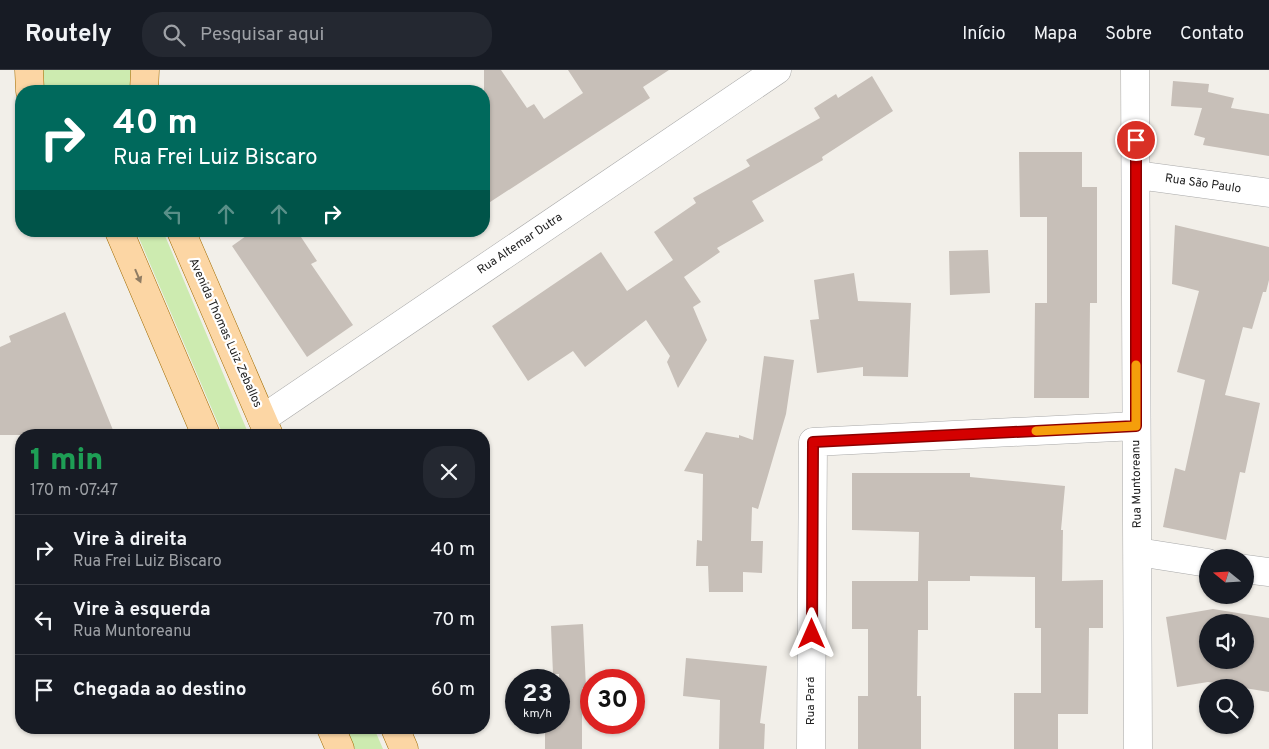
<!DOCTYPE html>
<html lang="pt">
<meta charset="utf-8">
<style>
:root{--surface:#171b24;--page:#242831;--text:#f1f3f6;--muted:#9ea1a6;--line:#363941}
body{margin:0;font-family:Overpass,sans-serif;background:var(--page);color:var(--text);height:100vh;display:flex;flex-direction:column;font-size:19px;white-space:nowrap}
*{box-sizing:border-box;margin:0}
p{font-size:16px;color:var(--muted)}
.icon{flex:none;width:28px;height:28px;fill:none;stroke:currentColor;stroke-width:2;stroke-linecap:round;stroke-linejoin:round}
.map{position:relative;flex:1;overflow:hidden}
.sheet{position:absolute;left:15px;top:359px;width:475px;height:305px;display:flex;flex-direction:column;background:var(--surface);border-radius:20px;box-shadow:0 1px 4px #0004}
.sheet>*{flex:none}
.top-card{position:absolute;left:15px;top:15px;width:475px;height:152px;border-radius:20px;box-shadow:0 1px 4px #0004;background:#00695c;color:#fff;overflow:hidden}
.needle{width:32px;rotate:288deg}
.fabs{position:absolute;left:1199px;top:479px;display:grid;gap:10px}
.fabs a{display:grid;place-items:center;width:55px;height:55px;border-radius:50%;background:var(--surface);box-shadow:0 1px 4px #0004;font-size:25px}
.speed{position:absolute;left:505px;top:599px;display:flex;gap:10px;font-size:25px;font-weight:700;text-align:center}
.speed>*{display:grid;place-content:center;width:65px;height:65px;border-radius:50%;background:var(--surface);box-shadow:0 1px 4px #0004;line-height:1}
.speed small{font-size:12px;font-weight:400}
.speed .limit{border:8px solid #d22;background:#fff;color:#111}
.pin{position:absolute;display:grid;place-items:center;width:42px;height:42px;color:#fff;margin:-21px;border:2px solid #fff;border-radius:50%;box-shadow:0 1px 5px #0007}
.me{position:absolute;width:55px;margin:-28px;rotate:0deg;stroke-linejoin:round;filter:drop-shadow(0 0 4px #0008)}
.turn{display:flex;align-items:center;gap:18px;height:105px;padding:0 15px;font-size:22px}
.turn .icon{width:65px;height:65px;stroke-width:2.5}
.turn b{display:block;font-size:35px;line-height:42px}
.lanes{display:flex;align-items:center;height:48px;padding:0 15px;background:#0003;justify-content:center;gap:25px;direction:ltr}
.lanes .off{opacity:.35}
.round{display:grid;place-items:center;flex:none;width:52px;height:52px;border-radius:20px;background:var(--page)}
.summary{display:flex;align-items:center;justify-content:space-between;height:85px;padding:0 15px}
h1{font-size:30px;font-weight:800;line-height:38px;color:#1e9e55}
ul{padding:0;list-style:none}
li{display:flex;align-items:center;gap:15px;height:70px;padding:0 15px;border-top:1px solid var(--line)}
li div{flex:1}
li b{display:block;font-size:19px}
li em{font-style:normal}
header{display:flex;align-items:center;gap:30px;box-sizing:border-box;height:70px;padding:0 25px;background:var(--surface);border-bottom:1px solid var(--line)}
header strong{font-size:24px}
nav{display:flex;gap:28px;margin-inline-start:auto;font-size:18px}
.search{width:350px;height:45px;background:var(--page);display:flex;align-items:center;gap:12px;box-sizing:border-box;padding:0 18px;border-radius:20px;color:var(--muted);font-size:19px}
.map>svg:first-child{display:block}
.grass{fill:#cdebb0}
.building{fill:#c7bfb8;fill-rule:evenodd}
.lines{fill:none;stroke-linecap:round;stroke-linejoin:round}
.minor-casing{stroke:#a9a9a9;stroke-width:29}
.major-casing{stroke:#a06b00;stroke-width:29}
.minor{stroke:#fff;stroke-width:28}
.major{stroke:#fcd6a4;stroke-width:28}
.oneway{fill:#8f7c63}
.route-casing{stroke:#8a0000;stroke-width:12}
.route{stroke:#d40000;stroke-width:9}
.slow{stroke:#f59e0b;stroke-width:9}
.labels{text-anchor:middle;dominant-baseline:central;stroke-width:4.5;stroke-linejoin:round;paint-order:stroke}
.street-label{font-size:12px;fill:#222;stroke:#fff}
</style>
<header>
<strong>Routely</strong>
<div class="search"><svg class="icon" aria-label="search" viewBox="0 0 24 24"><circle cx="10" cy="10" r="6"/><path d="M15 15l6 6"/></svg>Pesquisar aqui</div>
<nav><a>Início</a><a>Mapa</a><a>Sobre</a><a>Contato</a></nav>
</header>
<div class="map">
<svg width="1269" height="679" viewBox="0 0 1269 679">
<rect width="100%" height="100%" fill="#f2efe9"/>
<!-- grass -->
<path class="grass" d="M 40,0 L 132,0 L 130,21 L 41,21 Z
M 136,161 L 163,161 L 249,365 L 223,365 Z
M 346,658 L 374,658 L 383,679 L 355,679 Z"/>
<!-- building -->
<path class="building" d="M 484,0 L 501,0 L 527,38 L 534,34 L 544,49 L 583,23 L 568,0 L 669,0 L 643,17 L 650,28 L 484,136 Z
M 872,6 L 893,41 L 822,87 L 823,90 L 752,131 L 764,151 L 717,178 L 720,182 L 684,207 L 701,232 L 693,237 L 707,270 L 678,318 L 667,292 L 670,286 L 646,250 L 585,297 L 573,281 L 528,311 L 492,256 L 601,182 L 627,221 L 673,190 L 654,162 L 696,133 L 693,128 L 750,96 L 746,90 L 820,48 L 814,38 L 836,24 L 838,28 Z
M 1173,11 L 1209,14 L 1208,22 L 1234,28 L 1231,38 L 1269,44 L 1269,86 L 1203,75 L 1205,68 L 1194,65 L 1202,38 L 1171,36 Z
M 1019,82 L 1082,82 L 1082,117 L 1097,117 L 1097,233 L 1090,233 L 1089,328 L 1034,328 L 1035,233 L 1047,233 L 1047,147 L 1020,147 Z
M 1175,155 L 1269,177 L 1269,210 L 1266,222 L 1263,222 L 1252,259 L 1243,257 L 1225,325 L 1260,333 L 1245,403 L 1240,402 L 1226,470 L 1163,457 L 1175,398 L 1185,401 L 1205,310 L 1177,302 L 1199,221 L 1172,214 Z
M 253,161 L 297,161 L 317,191 L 311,194 L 353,255 L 307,287 L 232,176 Z
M 988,180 L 990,223 L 950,225 L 949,181 Z
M 854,203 L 858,231 L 911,233 L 908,307 L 863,306 L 863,297 L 817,303 L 810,250 L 819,249 L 814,210 Z
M 65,242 L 115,365 L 0,365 L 0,277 L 11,272 L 9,266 Z
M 764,286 L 794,290 L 786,344 L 758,439 L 752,437 L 751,471 L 763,471 L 762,503 L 743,502 L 743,522 L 709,522 L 708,496 L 696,496 L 697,470 L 702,471 L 703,404 L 684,401 L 706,362 L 739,368 L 739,365 L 753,370 Z
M 852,403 L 970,403 L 970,407 L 1065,416 L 1061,460 L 1063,460 L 1062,511 L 1103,510 L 1103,558 L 1089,558 L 1088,644 L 1058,644 L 1058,679 L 1014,679 L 1014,623 L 1041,623 L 1041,558 L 1035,558 L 1035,507 L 970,506 L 970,511 L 918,511 L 919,462 L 852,460 Z
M 852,511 L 928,511 L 928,560 L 918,560 L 917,626 L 921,626 L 921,679 L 858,679 L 858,626 L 868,626 L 868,559 L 852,559 Z
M 1213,539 L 1269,548 L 1269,622 L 1208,612 L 1177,617 L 1166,547 ZM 1208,552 L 1245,552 L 1245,590 L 1208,590 Z
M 583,554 L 586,618 L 582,618 L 582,679 L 545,679 L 545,652 L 559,652 L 559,604 L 553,604 L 551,556 Z
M 686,588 L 767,596 L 760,653 L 765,654 L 764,679 L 719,679 L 720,630 L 683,626 Z"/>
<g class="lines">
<!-- minor casing -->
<g class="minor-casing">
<path id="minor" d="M 1135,0 L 1138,679
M 1137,105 L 1269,123
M 262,349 L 777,0
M 1138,482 L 1208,493
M 1245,499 L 1269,502
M 811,679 L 813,372 L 1136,356"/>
</g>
<!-- major casing -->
<g class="major-casing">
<path id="major" d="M 29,0 L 30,21
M 144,21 L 145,0
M 119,161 L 206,365
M 181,161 L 269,365
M 331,658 L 340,679
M 395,658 L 404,679"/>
</g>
<!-- minor -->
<use href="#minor" class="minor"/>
<!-- major -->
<use href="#major" class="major"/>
</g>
<!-- one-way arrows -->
<defs><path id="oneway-solid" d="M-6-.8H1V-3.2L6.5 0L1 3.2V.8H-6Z" transform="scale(1.25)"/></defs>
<use class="oneway" href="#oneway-solid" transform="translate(138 206) rotate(67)"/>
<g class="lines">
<!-- route casing -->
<g class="route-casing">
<path id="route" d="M 812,564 L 813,372 L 1136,356 L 1136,70"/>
</g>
<!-- route -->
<use href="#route" class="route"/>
<!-- slow -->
<path class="slow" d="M 1036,361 L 1136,356 L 1136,295"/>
</g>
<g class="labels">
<!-- street labels -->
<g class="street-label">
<text transform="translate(1203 114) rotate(8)">Rua São Paulo</text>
<text transform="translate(520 174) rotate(-34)">Rua Altemar Dutra</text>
<text transform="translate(225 263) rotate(66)">Avenida Thomas Luiz Zeballos</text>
<text transform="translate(1137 414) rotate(-91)">Rua Muntoreanu</text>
<text transform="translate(811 631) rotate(-90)">Rua Pará</text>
</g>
</g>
</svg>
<div class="fabs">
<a><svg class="needle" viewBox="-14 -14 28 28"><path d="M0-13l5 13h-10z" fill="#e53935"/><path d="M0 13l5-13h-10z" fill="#9ea1a6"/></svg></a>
<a><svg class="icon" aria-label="sound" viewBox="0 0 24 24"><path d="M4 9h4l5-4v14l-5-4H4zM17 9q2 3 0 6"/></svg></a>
<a><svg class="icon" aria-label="search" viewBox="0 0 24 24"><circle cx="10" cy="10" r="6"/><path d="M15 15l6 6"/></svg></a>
</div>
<div class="speed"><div>23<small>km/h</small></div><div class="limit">30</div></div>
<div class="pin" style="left:1136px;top:70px;background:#d93025"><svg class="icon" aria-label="arrive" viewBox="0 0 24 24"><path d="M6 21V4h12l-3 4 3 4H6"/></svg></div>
<svg class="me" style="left:812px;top:564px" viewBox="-20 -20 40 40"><path d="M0-17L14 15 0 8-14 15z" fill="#d40000" stroke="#fff" stroke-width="4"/></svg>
<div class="top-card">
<div class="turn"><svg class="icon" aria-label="right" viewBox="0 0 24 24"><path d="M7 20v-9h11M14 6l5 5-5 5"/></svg><div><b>40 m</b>Rua Frei Luiz Biscaro</div></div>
<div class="lanes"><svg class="icon off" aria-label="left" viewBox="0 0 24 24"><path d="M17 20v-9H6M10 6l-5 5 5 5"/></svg><svg class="icon off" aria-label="ahead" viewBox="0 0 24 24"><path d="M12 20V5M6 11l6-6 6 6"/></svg><svg class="icon off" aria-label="ahead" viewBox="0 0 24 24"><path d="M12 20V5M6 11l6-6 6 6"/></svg><svg class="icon" aria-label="right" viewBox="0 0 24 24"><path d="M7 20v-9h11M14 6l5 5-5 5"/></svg></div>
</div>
<section class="sheet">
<div class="summary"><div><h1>1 min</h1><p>170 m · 07:47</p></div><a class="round"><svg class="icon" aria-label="close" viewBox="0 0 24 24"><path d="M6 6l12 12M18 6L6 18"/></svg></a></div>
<ul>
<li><svg class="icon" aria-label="right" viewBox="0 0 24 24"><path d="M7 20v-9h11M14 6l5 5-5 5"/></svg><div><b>Vire à direita</b><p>Rua Frei Luiz Biscaro</p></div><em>40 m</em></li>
<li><svg class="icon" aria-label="left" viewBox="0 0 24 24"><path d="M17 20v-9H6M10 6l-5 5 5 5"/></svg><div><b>Vire à esquerda</b><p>Rua Muntoreanu</p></div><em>70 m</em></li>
<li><svg class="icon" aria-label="arrive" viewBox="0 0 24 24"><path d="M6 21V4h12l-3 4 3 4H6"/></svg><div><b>Chegada ao destino</b></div><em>60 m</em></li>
</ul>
</section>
</div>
